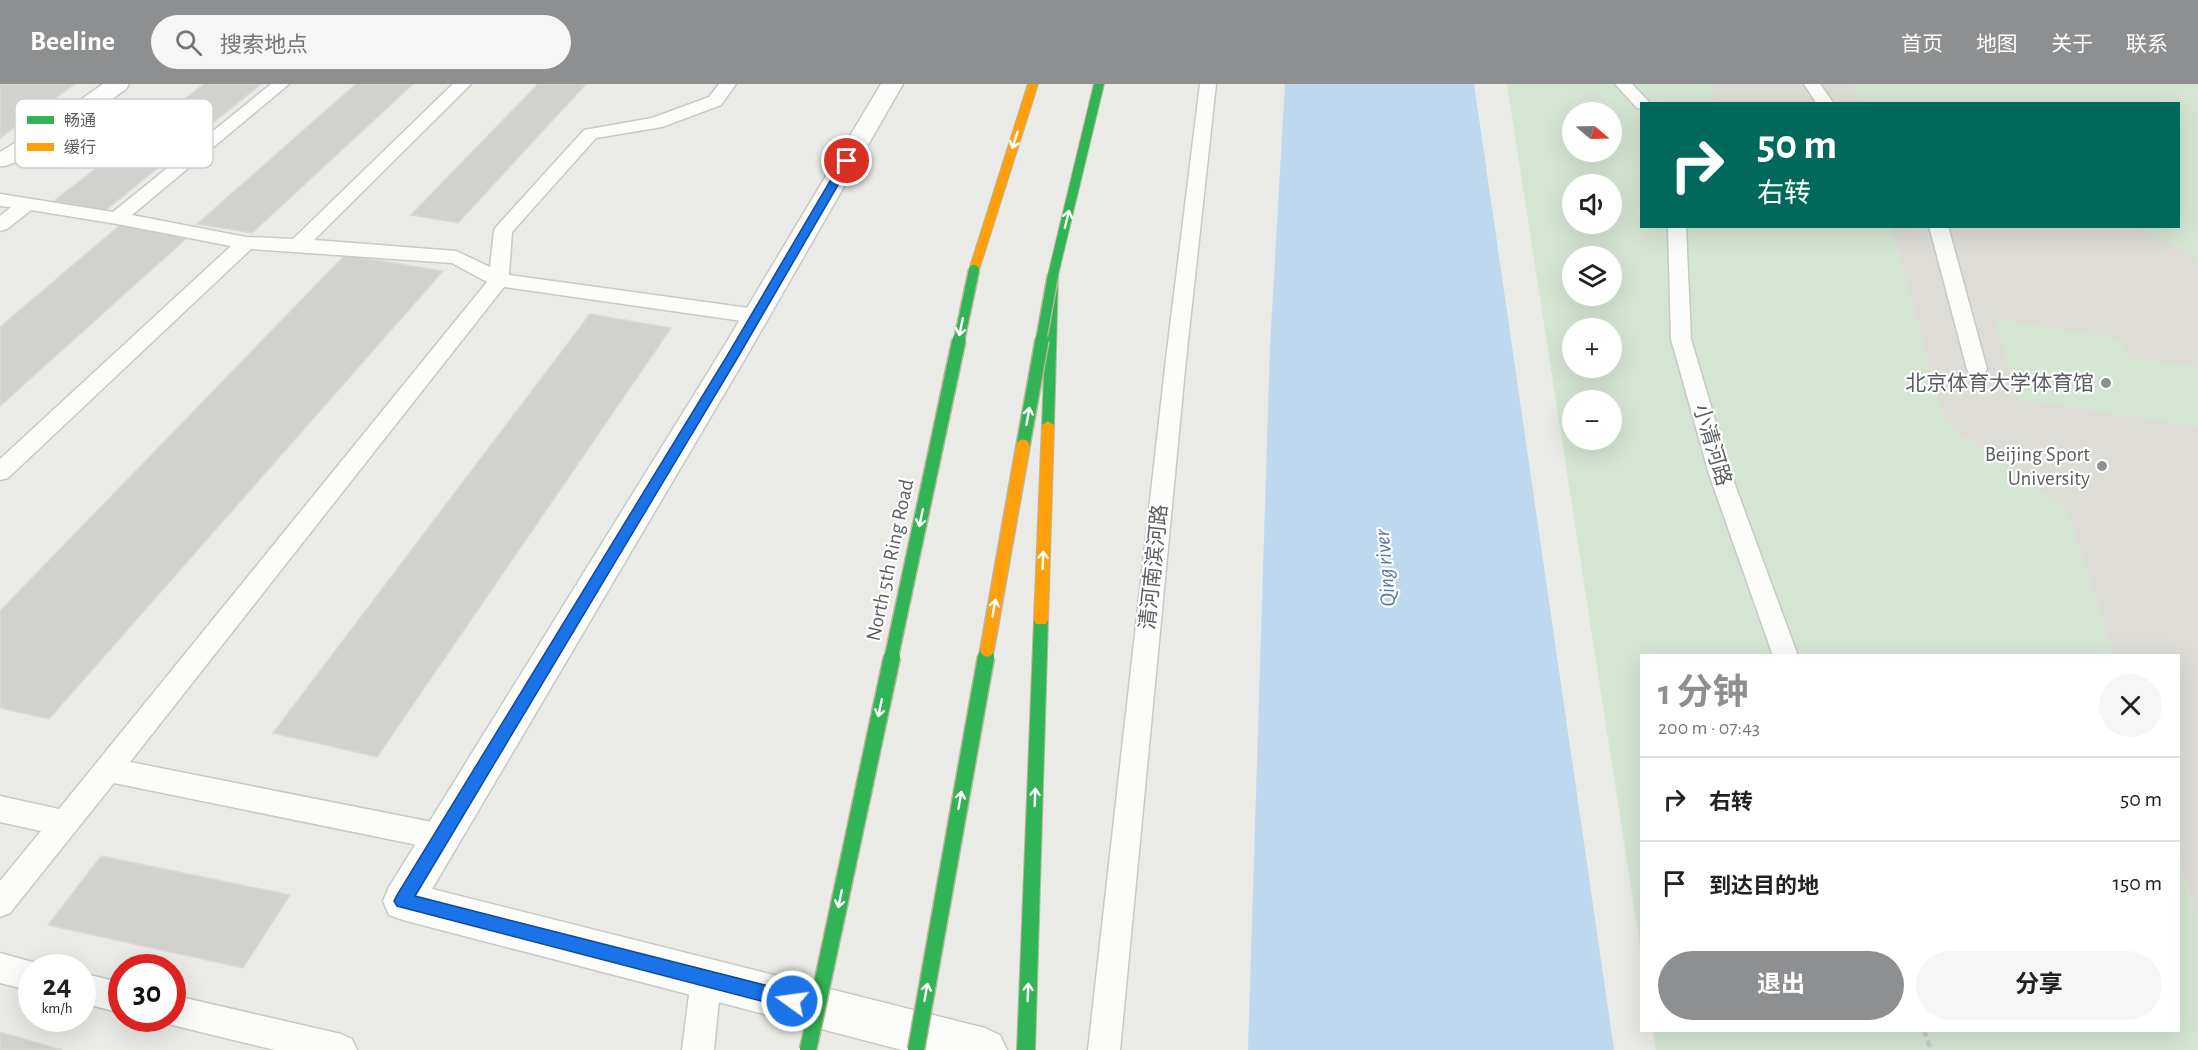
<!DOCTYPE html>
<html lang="zh">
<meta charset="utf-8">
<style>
:root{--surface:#fff;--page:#f6f6f6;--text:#222;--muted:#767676;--line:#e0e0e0;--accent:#8e8f90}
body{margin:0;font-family:"Alegreya Sans","Noto Sans SC",sans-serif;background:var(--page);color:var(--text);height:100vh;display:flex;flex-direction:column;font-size:22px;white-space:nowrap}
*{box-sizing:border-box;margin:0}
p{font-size:20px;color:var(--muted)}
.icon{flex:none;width:33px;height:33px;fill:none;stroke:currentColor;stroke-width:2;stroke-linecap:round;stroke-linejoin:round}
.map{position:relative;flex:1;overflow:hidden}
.panel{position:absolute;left:1640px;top:570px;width:540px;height:378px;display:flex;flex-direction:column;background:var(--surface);border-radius:0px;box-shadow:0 6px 24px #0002}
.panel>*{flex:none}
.top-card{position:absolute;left:1640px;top:18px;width:540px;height:126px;border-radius:0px;box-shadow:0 6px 24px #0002;background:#00695c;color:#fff;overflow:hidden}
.needle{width:39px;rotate:109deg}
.fabs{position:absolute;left:1562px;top:18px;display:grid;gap:12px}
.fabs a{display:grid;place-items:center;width:60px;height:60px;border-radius:50%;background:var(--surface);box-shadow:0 6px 24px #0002;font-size:30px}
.speed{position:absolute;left:18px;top:870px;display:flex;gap:12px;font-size:30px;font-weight:700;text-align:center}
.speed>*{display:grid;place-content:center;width:78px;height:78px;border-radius:50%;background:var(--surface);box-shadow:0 6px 24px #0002;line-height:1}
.speed small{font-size:15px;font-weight:400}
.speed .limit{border:9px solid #d22;background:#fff;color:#111}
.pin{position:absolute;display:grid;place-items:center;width:51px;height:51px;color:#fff;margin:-26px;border:3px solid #fff;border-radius:50%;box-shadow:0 2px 6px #0007}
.me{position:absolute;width:66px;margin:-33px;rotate:284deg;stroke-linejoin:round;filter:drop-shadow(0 0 4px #0008)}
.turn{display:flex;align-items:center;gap:21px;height:126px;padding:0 18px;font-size:27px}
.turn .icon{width:78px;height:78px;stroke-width:2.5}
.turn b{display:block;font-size:42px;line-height:51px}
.round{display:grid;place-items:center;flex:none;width:63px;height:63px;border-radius:32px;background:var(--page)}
.headline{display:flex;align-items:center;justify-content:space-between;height:102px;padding:0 18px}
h1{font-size:36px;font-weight:700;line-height:45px;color:var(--accent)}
.action{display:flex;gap:12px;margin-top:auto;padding:12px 18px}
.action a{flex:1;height:69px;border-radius:36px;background:var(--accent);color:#fff;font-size:24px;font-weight:700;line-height:69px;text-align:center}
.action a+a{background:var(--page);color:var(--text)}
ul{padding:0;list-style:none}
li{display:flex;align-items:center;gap:18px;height:84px;padding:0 18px;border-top:2px solid var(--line)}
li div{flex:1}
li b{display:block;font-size:22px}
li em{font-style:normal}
header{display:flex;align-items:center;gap:36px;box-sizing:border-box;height:84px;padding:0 30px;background:var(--accent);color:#fff}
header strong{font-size:28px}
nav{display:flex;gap:33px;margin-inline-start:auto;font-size:21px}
.search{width:420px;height:54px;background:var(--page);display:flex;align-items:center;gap:15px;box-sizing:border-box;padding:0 21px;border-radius:33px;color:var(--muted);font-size:22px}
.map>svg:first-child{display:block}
.education{fill:#dddcd6}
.green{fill:#d5e5d4;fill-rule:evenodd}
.water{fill:#bed8f0}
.building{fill:#d1d1ce;stroke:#dad9d5;stroke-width:1.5}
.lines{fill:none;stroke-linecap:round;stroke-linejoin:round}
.lane-casing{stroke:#c8c8c7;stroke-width:3}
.street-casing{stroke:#c8c8c7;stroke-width:3}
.fast-casing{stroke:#bdb597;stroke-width:2}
.slow-casing{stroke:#bdb597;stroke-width:2}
.path{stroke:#c9cbc9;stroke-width:4.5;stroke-dasharray:7 4;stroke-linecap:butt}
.lane{fill:#fcfcfb;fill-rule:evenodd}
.street{fill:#fcfcfb;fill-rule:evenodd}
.fast{fill:#30b455;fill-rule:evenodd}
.slow{fill:#ff9f0a;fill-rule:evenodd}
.fast-bridge-far2-casing{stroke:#bdb597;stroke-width:13;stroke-linecap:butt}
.fast-bridge-far1-casing{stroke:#bdb597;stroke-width:16;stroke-linecap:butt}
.fast-bridge-casing{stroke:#bdb597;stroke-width:19;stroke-linecap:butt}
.slow-bridge-casing{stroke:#bdb597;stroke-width:16;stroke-linecap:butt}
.fast-bridge-far2{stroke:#30b455;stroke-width:10}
.fast-bridge-far1{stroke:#30b455;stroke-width:13}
.fast-bridge{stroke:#30b455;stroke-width:16}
.slow-bridge{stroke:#ff9f0a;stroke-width:13}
.oneway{stroke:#fff}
.route{fill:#1a73e8;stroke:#114b97;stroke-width:1.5}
.poi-dot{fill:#8e8f90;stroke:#fff;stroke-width:2}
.labels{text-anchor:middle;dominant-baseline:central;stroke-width:4.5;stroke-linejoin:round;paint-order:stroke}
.poi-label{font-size:21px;fill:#5c5e62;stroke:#fff;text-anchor:end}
.street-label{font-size:21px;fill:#5c5e62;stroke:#fff}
.water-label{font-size:22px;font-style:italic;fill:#4e76ad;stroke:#fff}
.key{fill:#fff;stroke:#cecfd0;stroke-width:1.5}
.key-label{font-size:16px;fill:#5c5e62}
</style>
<header>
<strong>Beeline</strong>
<div class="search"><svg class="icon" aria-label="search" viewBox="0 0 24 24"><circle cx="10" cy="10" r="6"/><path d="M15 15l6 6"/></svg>搜索地点</div>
<nav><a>首页</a><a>地图</a><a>关于</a><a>联系</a></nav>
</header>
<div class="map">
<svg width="2198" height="966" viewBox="0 0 2198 966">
<rect width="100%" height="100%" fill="#eaeae6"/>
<!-- education -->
<path class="education" d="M 1709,0 L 2198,0 L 2198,833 L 2178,771 L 2178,572 L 2114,571 L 2066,425 L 1945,339 L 1891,143 L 2178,142 L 2178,20 L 1714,20 Z"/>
<!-- green -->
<path class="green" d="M 1507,0 L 1709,0 L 1714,19 L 1641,20 L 1641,142 L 1891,143 L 1945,339 L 2066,424 L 2114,571 L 1641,572 L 1641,868 ZM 1572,28 L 1611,28 L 1611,68 L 1572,68 ZM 1572,100 L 1611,100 L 1611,140 L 1572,140 ZM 1572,172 L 1611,172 L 1611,212 L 1572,212 ZM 1572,244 L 1611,244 L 1611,284 L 1572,284 ZM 1572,316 L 1611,316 L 1611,356 L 1572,356 Z
M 1853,0 L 2198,0 L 2198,182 L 2193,171 L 2137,143 L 2178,142 L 2178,20 L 1859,19 Z
M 1994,235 L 2121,255 L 2129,274 L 2198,283 L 2198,343 L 2018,315 Z
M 2178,771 L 2198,833 L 2198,966 L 1656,966 L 1653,947 L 2178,946 Z"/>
<!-- water -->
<path class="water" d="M 1285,0 L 1474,0 L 1614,966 L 1248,966 L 1270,262 Z"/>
<!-- building -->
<path class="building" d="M 0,0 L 75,0 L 0,54 Z
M 204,0 L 261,0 L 106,126 L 54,117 Z
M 356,0 L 413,0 L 252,149 L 197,140 Z
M 538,0 L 586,0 L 458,139 L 411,131 Z
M 120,141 L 189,152 L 0,322 L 0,243 Z
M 345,171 L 443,187 L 49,635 L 0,624 L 0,527 Z
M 590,230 L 671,244 L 377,673 L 273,649 Z
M 101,772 L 290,811 L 243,884 L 48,841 Z
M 0,948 L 62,966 L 0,966 Z"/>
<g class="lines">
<!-- lane casing -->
<g class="lane-casing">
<path id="lane" d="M 271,0 L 289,0 L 132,131 L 246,153 L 293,155 L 453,0 L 471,0 L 314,156 L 456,167 L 490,183 L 494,147 L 496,143 L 584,46 L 652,34 L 709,13 L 719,0 L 736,0 L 721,21 L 662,43 L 596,54 L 512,148 L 509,191 L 756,225 L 763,227 L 766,232 L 763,237 L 756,239 L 504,203 L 130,678 L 442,740 L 452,744 L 456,753 L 452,762 L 442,766 L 114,699 L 10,829 L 0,833 L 0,797 L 41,747 L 0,738 L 0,712 L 59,725 L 487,198 L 452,179 L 251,165 L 8,394 L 0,396 L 0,375 L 231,162 L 117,140 L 31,126 L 7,145 L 0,147 L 0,132 L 11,123 L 0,122 L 0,110 L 113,128 Z
M 1200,0 L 1216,0 L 1186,275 L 1120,966 L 1088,966 L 1166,275 Z
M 1615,0 L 1632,0 L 1651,20 L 1641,20 L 1641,25 L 1637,24 Z
M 1804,0 L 1820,0 L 1834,20 L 1817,20 Z
M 1668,142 L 1686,142 L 1691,255 L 1731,390 L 1798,572 L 1773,572 L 1709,390 L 1671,255 Z
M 1929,142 L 1948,142 L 1987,285 L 1984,290 L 1977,292 L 1970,290 L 1967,285 Z
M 0,869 L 43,881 L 44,884 L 32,884 L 32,907 L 0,899 Z
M 706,880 L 717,884 L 721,895 L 714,966 L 682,966 L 691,895 L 695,884 Z
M 82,889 L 122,899 L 122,929 L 82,919 Z
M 172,911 L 341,950 L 352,955 L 357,966 L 275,966 L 172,941 L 160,934 L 172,934 Z"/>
</g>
<!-- street casing -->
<g class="street-casing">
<path id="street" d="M 103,0 L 129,0 L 126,5 C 106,19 19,86 0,82 L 0,68 L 49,38 Z
M 881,0 L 903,0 L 746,273 L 432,805 L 985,944 L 1000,951 L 1007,966 L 902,966 L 403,836 L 389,831 L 383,817 L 389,803 L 720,269 Z"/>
</g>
<!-- fast casing -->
<g class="fast-casing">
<path id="fast" d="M 1094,0 L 1104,0 L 1058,191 L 1054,341 L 1048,345 L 1042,341 L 1048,191 Z
M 1041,530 L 1046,532 L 1048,536 L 1035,966 L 1017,966 L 1034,536 L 1036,532 Z"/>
</g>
<!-- slow casing -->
<g class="slow-casing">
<path id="slow" d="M 1028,0 L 1038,0 L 979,186 L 974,189 L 970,188 L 969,186 Z
M 1048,337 L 1054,341 L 1048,536 L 1046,540 L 1036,540 L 1034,536 L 1042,341 Z"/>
</g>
<!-- path -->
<path class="path" d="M 1924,946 L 1931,966"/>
<!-- lane -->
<use href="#lane" class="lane"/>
<!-- street -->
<use href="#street" class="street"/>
<!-- fast -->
<use href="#fast" class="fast"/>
<!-- slow -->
<use href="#slow" class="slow"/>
<!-- fast-bridge-far2 casing -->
<g class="fast-bridge-far2-casing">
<path id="fast-bridge-far2" d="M 959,257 L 974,186
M 1041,257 L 1053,191"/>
</g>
<!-- fast-bridge-far1 casing -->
<g class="fast-bridge-far1-casing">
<path id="fast-bridge-far1" d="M 1023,362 L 1042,256
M 891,575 L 959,256
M 985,575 L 987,566"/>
</g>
<!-- fast-bridge casing -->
<g class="fast-bridge-casing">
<path id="fast-bridge" d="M 808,966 L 892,573
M 916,966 L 986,573"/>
</g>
<!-- slow-bridge casing -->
<g class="slow-bridge-casing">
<path id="slow-bridge" d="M 987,566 L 1023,362"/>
</g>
<!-- fast-bridge-far2 -->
<use href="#fast-bridge-far2" class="fast-bridge-far2"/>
<!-- fast-bridge-far1 -->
<use href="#fast-bridge-far1" class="fast-bridge-far1"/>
<!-- fast-bridge -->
<use href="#fast-bridge" class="fast-bridge"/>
<!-- slow-bridge -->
<use href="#slow-bridge" class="slow-bridge"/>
</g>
<!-- one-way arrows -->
<defs><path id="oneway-shaft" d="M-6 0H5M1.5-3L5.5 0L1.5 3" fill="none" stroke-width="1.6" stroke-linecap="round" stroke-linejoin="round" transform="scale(1.5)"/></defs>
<g class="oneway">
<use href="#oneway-shaft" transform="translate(1015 56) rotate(108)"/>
<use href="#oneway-shaft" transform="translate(1067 135) rotate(-76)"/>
<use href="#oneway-shaft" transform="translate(961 243) rotate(102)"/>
<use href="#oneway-shaft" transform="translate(1028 332) rotate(-80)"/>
<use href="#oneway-shaft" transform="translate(921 434) rotate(102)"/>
<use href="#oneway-shaft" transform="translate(1043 476) rotate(-88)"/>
<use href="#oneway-shaft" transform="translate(994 524) rotate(-80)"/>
<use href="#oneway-shaft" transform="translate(880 624) rotate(102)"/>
<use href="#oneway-shaft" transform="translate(1035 713) rotate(-88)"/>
<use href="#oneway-shaft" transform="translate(960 716) rotate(-80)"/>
<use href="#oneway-shaft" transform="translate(840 815) rotate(102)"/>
<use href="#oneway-shaft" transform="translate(926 908) rotate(-80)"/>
<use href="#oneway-shaft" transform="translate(1028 908) rotate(-88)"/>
</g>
<!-- route -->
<path class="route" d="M 843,75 L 852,77 L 738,273 L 415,812 L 792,908 L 798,910 L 801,917 L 798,923 L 792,925 L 397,822 L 394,817 L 397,811 L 727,272 Z"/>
<!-- markers -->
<g class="poi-dot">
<circle cx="2106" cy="299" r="6"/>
<circle cx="2102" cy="382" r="6"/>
</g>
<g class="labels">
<!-- poi labels -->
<g class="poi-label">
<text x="2094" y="299">北京体育大学体育馆</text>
<text x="2090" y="370">Beijing Sport<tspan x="2090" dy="24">University</tspan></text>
</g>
<!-- street labels -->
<g class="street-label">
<text transform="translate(1712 361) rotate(73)">小清河路</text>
<text transform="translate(890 476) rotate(-78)">North 5th Ring Road</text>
<text transform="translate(1154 483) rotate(-84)">清河南滨河路</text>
</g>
<!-- water labels -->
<g class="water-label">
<text transform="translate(1385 484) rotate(-95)">Qing river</text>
</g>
</g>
<!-- legend -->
<rect x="15" y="15" width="198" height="69" rx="9" class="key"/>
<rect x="27" y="32" width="27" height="8" fill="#30b455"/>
<rect x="27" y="59" width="27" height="8" fill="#ff9f0a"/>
<g class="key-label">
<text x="64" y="42">畅通</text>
<text x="64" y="69">缓行</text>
</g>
</svg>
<div class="fabs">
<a><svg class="needle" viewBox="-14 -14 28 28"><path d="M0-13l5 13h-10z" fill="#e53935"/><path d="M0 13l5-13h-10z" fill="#767676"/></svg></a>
<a><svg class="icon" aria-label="sound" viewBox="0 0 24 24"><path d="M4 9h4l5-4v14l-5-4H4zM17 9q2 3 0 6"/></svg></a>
<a><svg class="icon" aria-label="layers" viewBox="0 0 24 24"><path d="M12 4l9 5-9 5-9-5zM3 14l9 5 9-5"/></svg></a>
<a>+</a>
<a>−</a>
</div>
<div class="speed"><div>24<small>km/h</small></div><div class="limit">30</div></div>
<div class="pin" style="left:847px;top:77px;background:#d93025"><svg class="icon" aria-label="arrive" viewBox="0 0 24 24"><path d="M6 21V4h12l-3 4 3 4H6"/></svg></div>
<svg class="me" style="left:792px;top:917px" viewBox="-20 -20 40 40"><circle r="17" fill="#1a73e8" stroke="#fff" stroke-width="3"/><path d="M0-11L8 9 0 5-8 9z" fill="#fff"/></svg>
<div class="top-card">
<div class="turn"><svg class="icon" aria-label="right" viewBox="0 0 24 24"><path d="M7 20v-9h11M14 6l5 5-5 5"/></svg><div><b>50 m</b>右转</div></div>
</div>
<section class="panel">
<div class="headline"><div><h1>1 分钟</h1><p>200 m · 07:43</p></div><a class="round"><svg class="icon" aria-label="close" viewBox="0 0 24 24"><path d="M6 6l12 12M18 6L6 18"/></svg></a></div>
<ul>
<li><svg class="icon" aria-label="right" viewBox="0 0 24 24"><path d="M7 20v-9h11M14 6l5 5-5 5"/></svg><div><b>右转</b></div><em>50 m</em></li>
<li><svg class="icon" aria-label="arrive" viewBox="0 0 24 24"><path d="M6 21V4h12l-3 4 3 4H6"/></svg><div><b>到达目的地</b></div><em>150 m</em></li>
</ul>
<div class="action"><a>退出</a><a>分享</a></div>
</section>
</div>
